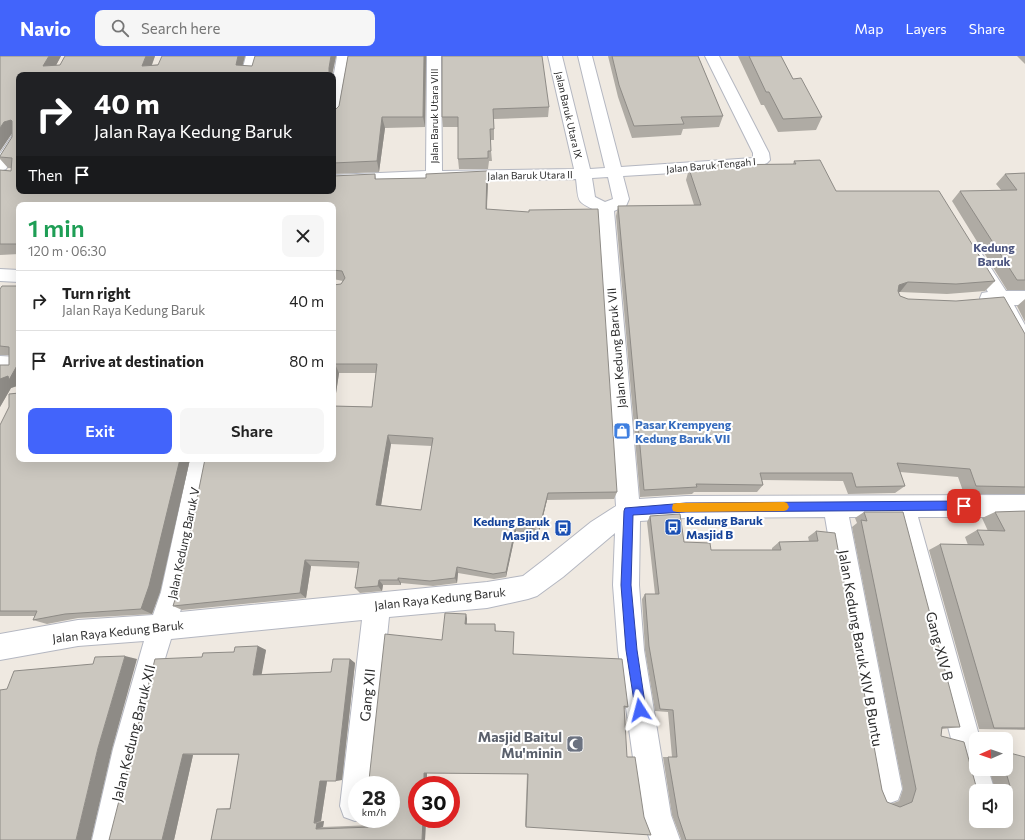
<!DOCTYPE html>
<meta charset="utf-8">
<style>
:root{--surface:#fff;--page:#f6f6f6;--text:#222;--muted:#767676;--line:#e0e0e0;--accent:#4264fb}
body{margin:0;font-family:Commissioner,sans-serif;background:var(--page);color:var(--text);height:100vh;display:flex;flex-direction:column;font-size:15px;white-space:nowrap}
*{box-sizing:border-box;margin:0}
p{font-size:13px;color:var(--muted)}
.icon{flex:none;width:22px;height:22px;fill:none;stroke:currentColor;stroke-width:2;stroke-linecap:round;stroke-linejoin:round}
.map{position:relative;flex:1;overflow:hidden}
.sheet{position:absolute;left:16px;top:146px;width:320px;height:260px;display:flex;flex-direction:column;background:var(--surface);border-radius:8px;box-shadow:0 4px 16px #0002}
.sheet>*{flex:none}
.hud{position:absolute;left:16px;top:16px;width:320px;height:122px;border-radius:8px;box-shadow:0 4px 16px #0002;background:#202124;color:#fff;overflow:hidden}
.needle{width:26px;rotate:268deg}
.tools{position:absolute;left:969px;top:676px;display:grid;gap:8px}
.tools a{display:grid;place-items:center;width:44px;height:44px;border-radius:8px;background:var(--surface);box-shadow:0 4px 16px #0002;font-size:20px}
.speed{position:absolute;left:348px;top:720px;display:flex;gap:8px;font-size:20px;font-weight:700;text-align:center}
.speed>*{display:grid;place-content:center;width:52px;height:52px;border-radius:50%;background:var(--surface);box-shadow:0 4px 16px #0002;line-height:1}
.speed small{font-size:10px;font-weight:400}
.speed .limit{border:6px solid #d22;background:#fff;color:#111}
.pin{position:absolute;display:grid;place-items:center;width:34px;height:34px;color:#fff;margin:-17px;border-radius:8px;box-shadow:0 2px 6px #0006}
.me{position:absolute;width:44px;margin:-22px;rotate:351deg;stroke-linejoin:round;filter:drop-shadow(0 0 3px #0008)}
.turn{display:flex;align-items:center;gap:14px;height:84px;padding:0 12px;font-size:18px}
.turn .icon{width:52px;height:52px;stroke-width:2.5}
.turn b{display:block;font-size:28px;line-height:34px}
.then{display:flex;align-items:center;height:38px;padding:0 12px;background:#0003;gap:8px;font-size:15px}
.round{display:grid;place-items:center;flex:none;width:42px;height:42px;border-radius:8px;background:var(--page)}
.head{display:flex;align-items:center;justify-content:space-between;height:68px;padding:0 12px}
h1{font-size:24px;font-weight:600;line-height:30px;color:#1e9e55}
.primary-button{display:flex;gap:8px;margin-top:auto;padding:8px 12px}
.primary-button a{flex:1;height:46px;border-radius:8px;background:var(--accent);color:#fff;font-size:16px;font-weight:600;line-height:46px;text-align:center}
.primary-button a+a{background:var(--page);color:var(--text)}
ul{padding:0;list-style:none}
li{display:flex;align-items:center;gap:12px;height:60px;padding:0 12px;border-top:1px solid var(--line)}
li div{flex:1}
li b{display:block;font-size:15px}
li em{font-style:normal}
header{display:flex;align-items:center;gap:24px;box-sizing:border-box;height:56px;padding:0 20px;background:var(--accent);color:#fff}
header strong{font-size:19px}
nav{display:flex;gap:22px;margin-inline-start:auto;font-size:14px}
.search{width:280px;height:36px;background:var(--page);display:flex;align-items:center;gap:10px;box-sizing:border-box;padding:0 14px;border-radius:8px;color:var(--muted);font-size:15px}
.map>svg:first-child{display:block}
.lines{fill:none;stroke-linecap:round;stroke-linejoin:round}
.street-casing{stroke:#b4b7c1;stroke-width:2}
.street{fill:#fff;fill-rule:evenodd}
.wall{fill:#afaba4;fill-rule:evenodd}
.shaded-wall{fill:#8e8b86}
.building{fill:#cbc7bf;stroke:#8e8b86;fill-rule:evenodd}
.route{fill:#4264fb;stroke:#2b41a3}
.slow{fill:#f59e0b}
.labels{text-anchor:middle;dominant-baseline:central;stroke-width:4;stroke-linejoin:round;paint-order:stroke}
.far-street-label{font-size:10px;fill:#2e2e2e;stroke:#fff}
.far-quarter-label{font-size:12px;font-weight:bold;fill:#4d5680;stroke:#fff}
.street-label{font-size:12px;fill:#2e2e2e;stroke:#fff}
.shop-label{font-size:12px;font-weight:bold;fill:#366cbe;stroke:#fff;text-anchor:start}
.transit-label{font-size:12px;font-weight:bold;fill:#164399;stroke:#fff;text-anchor:start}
.near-street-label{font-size:14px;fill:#2e2e2e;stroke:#fff}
.near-worship-label{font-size:14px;font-weight:bold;fill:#5b616d;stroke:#fff;text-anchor:end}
</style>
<header>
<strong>Navio</strong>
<div class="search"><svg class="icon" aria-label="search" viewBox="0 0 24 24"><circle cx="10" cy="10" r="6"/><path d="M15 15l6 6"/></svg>Search here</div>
<nav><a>Map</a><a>Layers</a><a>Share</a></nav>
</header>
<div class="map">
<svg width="1025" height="784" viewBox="0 0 1025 784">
<rect width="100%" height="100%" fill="#efe9e1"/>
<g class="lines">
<!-- street casing -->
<g class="street-casing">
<path id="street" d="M 246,0 L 260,0 L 255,19 L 241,19 Z
M 337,0 L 351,0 L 340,60 L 338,63 L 333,64 L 333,23 Z
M 427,0 L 441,0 L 442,115 L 574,113 L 548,0 L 562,0 L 590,113 L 605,112 L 578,0 L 592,0 L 621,111 L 753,102 L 753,97 L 705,0 L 719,0 L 769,97 L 770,104 L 767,107 L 756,112 L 623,120 L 629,143 L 626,150 L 614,155 L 639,443 L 686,440 L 1025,439 L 1025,461 L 918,461 L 980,683 L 976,683 L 976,713 L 988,713 L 993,729 L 990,735 L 976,735 L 976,743 L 968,739 L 963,729 L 894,461 L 849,461 L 902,733 L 898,744 L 887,748 L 876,744 L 872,733 L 825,461 L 686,462 L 640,465 L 639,529 L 644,594 L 671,759 L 680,784 L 650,784 L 641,759 L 618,594 L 613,529 L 615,477 L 563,521 L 537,540 L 528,543 L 487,552 L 389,561 L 372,729 L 357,729 L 357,763 L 360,763 L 355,765 L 344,761 L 340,750 L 362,564 L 171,583 C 150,649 137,717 122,784 L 92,784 L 113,693 L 144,585 L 78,590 L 0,604 L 0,578 L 78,564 L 153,559 L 161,536 L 190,403 L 212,403 L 187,536 L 180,556 L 487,526 L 523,520 L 545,503 L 591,466 L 616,450 L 597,155 C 575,145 579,146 576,123 L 434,125 L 333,129 L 333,119 L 426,115 ZM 608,121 L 613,143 L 605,146 L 595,141 L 592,122 Z
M 19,76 L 19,92 L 6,113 L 0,115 L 0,98 L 14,77 Z
M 976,196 L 982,198 L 1006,235 L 1025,235 L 1025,249 L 1014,249 L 1025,269 L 1025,295 L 1018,292 L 995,249 L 982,247 L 980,242 L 982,237 L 988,236 L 967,202 L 970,198 Z
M 0,213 L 19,214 L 19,226 L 0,225 Z
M 0,300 L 19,301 L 19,317 L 0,316 Z"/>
</g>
<!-- street -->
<use href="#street" class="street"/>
</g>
<!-- wall -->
<path class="wall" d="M 0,0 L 61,0 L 56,9 L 60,9 L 65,0 L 155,0 L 152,9 L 245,0 L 242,10 L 252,10 L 336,0 L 332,19 L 19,19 L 19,135 L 375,118 L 376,123 L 488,126 L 487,153 L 617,436 L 614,443 L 547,444 L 538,481 L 516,475 L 506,521 L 494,523 L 458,517 L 457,527 L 433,530 L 401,527 L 401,529 L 383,529 L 382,535 L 360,537 L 355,532 L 358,512 L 311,510 L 306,542 L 182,554 L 173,550 L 333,229 L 341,228 L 343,225 L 333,223 L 333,149 L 19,149 L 19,198 L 0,199 L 0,114 L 11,115 L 11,112 L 8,112 L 0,103 L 0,100 L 12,81 L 12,77 L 0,95 ZM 339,317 L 376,317 L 372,351 L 334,350 ZM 391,388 L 432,390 L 421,454 L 381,449 Z
M 348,0 L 426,0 L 425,71 L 385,72 L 379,116 L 333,118 L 333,54 L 335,54 L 339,50 Z
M 442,0 L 549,51 L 548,61 L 494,63 L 494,84 L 490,84 L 492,105 L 489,105 L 488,113 L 459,113 L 458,103 L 458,71 L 443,71 L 442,61 Z
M 608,0 L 698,0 L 723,60 L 719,71 L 683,73 L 681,79 L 632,82 L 618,41 Z
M 738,0 L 781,0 L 793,23 L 822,61 L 816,74 L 778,76 L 764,49 L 761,49 Z
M 1017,0 L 1025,0 L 1025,8 Z
M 794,105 L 836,135 L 995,225 L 985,235 L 947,238 L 900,236 L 898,236 L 900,240 L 908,243 L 1025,278 L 1025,438 L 964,438 L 958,421 L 900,416 L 905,430 L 895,437 L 848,438 L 843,425 L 762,424 L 763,429 L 757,436 L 694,436 L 692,438 L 640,441 L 616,160 L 618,150 L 694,149 L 686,124 L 689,113 L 714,112 L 715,109 L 793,108 Z
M 1025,117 L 1025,234 L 1007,234 L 952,145 L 960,135 L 1001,134 L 996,128 L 1005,118 Z
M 19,230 L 19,331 L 17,330 L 11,332 L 0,351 L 0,309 L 9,309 L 9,299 L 0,299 L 0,233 Z
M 1025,243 L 1025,266 L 1017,250 Z
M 0,369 L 19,403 L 190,403 L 160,536 L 152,558 L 78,562 L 47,568 L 33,564 L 35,560 L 0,560 Z
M 1025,455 L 1025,674 L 979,673 L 929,494 L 940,488 L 968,489 L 965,481 L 977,474 L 988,475 L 982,462 L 995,456 Z
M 864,456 L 960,671 L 942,673 L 941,680 L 976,735 L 1006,765 L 1006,735 L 991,735 L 994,730 L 989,713 L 1006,713 L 1025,784 L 681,784 L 681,783 L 672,759 L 663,701 L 672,701 L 668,656 L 655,655 L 645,594 L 642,543 L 645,538 L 655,538 L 647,466 L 650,460 L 684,486 L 711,494 L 772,494 L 772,492 L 779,486 L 809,485 L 808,481 L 816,475 L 882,734 L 887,746 L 891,748 L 899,745 L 903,733 L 852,471 L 857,467 L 855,462 Z
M 466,558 L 467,563 L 467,568 L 495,568 L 496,575 L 514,598 L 628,651 L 624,653 L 526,771 L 525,769 L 527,718 L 427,717 L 427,729 L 417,763 L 426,763 L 425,784 L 211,784 L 217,753 L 230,752 L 239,699 L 193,699 L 174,784 L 109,784 L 202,601 L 234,596 L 258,590 L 266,594 L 261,618 L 331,616 L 350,603 L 355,607 L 342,724 L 327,725 L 321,765 L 324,765 L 323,771 L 373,769 L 442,584 Z"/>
<!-- shaded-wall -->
<path class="shaded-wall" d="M 49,0 L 61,0 L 51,19 L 43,10 Z
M 146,0 L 155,0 L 148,19 L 142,10 Z
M 238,0 L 245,0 L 240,19 L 236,9 Z
M 331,0 L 336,0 L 332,19 L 329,19 L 329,12 Z
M 424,0 L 426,0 L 425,71 L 423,61 Z
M 382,61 L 385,72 L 379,116 L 377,105 Z
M 11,64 L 19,75 L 13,76 L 0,95 L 0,72 L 4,66 Z
M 487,115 L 488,126 L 486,164 L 486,153 Z
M 908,226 L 900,236 L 892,238 L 899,229 Z
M 19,306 L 19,331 L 17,330 L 11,332 L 0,351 L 0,323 Z
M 335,308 L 339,317 L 333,358 L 333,323 Z
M 388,379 L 391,388 L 380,456 L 376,449 Z
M 180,403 L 190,403 L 160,536 L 152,558 L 141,553 Z
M 548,437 L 547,444 L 538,481 L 539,474 Z
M 516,469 L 516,475 L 506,521 L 506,516 Z
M 305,504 L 311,510 L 306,542 L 300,537 Z
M 457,511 L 458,517 L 457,527 L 455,522 Z
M 398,522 L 401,527 L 401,529 L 398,524 Z
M 379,524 L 383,529 L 382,535 L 378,530 Z
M 466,558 L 467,563 L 466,572 L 465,568 Z
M 258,590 L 266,594 L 261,622 L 253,619 Z
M 125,600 L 137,603 L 112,693 L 91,784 L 76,784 L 98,692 Z
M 350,603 L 355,607 L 342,724 L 336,725 Z
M 183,698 L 193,699 L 174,784 L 162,784 Z
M 424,717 L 427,717 L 427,729 L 424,729 Z
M 320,725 L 327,725 L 321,765 L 314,767 Z
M 423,763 L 426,763 L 425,784 L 422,784 Z
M 324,765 L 323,771 L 316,773 L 317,767 Z"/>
<!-- building -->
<path class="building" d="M 0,0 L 49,0 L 43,10 L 60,9 L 65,0 L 146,0 L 142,10 L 158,9 L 162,0 L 238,0 L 236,9 L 252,10 L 255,0 L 331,0 L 329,12 L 329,19 L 19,19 L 19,135 L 333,135 L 333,120 L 375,118 L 375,123 L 426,122 L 426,118 L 487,115 L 486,153 L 529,156 L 529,154 L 598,153 L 617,436 L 548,437 L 539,474 L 516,469 L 506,516 L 493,518 L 457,511 L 455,522 L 430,525 L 398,522 L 398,524 L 379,524 L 378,530 L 355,532 L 359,506 L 305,504 L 300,537 L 173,550 L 179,531 L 205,403 L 333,403 L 333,350 L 372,351 L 377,308 L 335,308 L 333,323 L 333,229 L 341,228 L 345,222 L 342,215 L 333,214 L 333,149 L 19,149 L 19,188 L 0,188 L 0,114 L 11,115 L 12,102 L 0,101 L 0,100 L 12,81 L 12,65 L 11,64 L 4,66 L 0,72 ZM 388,379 L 433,382 L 421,454 L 376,449 Z
M 348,0 L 424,0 L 423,61 L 382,61 L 377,105 L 333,107 L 333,54 L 335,54 L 339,50 Z
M 442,0 L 542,0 L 549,51 L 493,53 L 494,73 L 490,73 L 491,95 L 488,95 L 488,102 L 458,103 L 458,61 L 442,61 Z
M 612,0 L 698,0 L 723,60 L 681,61 L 684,68 L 634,70 L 619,29 Z
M 749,0 L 781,0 L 793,23 L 801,22 L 822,61 L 783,63 L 769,36 L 766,36 Z
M 820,104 L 836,135 L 939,135 L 995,225 L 956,228 L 908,226 L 899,229 L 898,235 L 900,240 L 908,243 L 956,245 L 1004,241 L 1025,278 L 1025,431 L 976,430 L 970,413 L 897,407 L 905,430 L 856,431 L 852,417 L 760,417 L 763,429 L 696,428 L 697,431 L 644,434 L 618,150 L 701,149 L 689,113 L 716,112 L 715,109 L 796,108 L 794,105 Z
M 1025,117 L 1025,224 L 1017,224 L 960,135 L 1017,134 L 1005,118 Z
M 2,230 L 19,230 L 19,306 L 9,324 L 8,320 L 0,323 L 0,309 L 9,309 L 9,291 L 0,290 L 0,233 Z
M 19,337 L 19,403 L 180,403 L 149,530 L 141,553 L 65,558 L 33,564 L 37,555 L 0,555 L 0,369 L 9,351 L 9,338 Z
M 1025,455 L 1025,672 L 994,672 L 940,488 L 984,489 L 977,474 L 1005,475 L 995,456 Z
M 864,456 L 903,456 L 960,671 L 942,671 L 941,680 L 964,686 L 976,730 L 979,735 L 976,735 L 976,765 L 1006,765 L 1006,737 L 1010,730 L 1005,713 L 1006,713 L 1006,696 L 1025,701 L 1025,784 L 686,784 L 678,760 L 668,701 L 677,701 L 673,654 L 660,653 L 649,590 L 645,538 L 659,538 L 650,460 L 680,458 L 684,486 L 710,487 L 711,494 L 781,494 L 779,486 L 818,485 L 816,475 L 835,477 L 882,734 L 887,746 L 900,751 L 912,746 L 916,733 L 861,464 L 867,465 Z
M 445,557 L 466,558 L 465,568 L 495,568 L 495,575 L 514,576 L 513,598 L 622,603 L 628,651 L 624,650 L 627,701 L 635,701 L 644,761 L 651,779 L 526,771 L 528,718 L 424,717 L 424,729 L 417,729 L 417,763 L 423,763 L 422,784 L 211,784 L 217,753 L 230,753 L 239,698 L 183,698 L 162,784 L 109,784 L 155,603 L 202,601 L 203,597 L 234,596 L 235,591 L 258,590 L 253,619 L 331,616 L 333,603 L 350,603 L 336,725 L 320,725 L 314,767 L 317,767 L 316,773 L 372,771 L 373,763 L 391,763 L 391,729 L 375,729 L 376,724 L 369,724 L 385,578 L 442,584 Z
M 125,600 L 98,692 L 76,784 L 0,784 L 0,634 L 7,633 L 14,615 L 93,608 L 95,601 Z"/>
<!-- route -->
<path class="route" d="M 964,445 L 967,447 L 969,450 L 967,453 L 964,454 L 686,456 L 633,459 L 631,529 L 637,594 L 646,654 L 644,658 L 640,660 L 636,658 L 626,594 L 621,529 L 624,455 L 625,452 L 686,447 Z"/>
<!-- slow -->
<path class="slow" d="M 784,446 L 787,447 L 789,451 L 787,454 L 784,455 L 677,456 L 673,455 L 672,452 L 673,448 L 677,447 Z"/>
<!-- icons -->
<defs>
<g id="shop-square" transform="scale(0.9)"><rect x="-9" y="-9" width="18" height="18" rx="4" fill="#3f7fe0" stroke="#fff"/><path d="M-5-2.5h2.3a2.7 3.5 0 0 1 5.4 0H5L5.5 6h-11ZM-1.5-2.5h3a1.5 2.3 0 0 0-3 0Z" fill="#fff"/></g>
<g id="bus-square" transform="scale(0.9)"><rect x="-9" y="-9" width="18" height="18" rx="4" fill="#1a4fb4" stroke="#fff"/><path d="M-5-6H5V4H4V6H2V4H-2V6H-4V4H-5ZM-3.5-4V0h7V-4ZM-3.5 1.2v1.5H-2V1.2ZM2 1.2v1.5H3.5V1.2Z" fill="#fff"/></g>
<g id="mosque-square" transform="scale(0.9)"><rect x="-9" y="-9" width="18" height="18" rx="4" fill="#6b7280" stroke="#fff"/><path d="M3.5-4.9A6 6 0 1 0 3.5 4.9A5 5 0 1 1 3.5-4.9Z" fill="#fff"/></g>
</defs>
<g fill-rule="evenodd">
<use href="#shop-square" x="622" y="375"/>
<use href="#bus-square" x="673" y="471"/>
<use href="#bus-square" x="563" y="472"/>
<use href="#mosque-square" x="575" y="688"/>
</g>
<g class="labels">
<!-- far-street labels -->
<g class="far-street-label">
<text transform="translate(569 59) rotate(77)">Jalan Baruk Utara IX</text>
<text transform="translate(434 60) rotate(-90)">Jalan Baruk Utara VIII</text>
<text transform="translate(711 109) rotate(-5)">Jalan Baruk Tengah I</text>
<text transform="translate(530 119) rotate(-1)">Jalan Baruk Utara II</text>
</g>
<!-- far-quarter labels -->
<g class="far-quarter-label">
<text x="994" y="191">Kedung<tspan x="994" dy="14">Baruk</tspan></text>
</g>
<!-- street labels -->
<g class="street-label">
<text transform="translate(616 292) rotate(-95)">Jalan Kedung Baruk VII</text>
<text transform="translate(183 487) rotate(-78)">Jalan Kedung Baruk V</text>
<text transform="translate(440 542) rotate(-6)">Jalan Raya Kedung Baruk</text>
<text transform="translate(118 575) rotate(-6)">Jalan Raya Kedung Baruk</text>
</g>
<!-- shop labels -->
<g class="shop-label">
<text x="635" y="368">Pasar Krempyeng<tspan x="635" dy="14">Kedung Baruk VII</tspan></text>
</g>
<!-- transit labels -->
<g class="transit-label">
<text x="686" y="464">Kedung Baruk<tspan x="686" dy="14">Masjid B</tspan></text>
<text x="550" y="465" text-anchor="end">Kedung Baruk<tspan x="550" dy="14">Masjid A</tspan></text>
</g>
<!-- near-street labels -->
<g class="near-street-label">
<text transform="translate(940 590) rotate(75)">Gang XIV B</text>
<text transform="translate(861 592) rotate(80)">Jalan Kedung Baruk XIV B Buntu</text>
<text transform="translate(367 639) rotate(-84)">Gang XII</text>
<text transform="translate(133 677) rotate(-76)">Jalan Kedung Baruk XII</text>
</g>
<!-- near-worship labels -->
<g class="near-worship-label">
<text x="562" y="680">Masjid Baitul<tspan x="562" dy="16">Mu'minin</tspan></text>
</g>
</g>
</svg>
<div class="tools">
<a><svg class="needle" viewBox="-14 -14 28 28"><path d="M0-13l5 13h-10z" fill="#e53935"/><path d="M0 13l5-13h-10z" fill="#767676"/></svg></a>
<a><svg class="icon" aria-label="sound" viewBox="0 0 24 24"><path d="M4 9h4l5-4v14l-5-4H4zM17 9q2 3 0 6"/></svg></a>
</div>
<div class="speed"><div>28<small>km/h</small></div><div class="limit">30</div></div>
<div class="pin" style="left:964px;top:450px;background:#d93025"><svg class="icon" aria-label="arrive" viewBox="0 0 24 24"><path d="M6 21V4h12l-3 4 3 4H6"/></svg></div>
<svg class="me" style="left:640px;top:654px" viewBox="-20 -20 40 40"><path d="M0-17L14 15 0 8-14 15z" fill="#4264fb" stroke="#fff" stroke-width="4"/></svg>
<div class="hud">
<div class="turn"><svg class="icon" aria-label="right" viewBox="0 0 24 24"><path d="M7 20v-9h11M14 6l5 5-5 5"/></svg><div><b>40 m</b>Jalan Raya Kedung Baruk</div></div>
<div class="then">Then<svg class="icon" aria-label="arrive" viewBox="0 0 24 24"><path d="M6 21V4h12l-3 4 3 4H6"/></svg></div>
</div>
<section class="sheet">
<div class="head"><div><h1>1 min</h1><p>120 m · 06:30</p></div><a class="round"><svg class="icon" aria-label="close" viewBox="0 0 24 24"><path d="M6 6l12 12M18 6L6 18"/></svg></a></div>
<ul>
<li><svg class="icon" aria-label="right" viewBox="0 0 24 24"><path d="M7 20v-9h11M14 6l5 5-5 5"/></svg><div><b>Turn right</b><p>Jalan Raya Kedung Baruk</p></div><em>40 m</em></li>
<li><svg class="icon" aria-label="arrive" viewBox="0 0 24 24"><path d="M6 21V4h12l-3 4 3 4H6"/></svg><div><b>Arrive at destination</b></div><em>80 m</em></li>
</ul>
<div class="primary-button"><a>Exit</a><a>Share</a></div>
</section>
</div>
